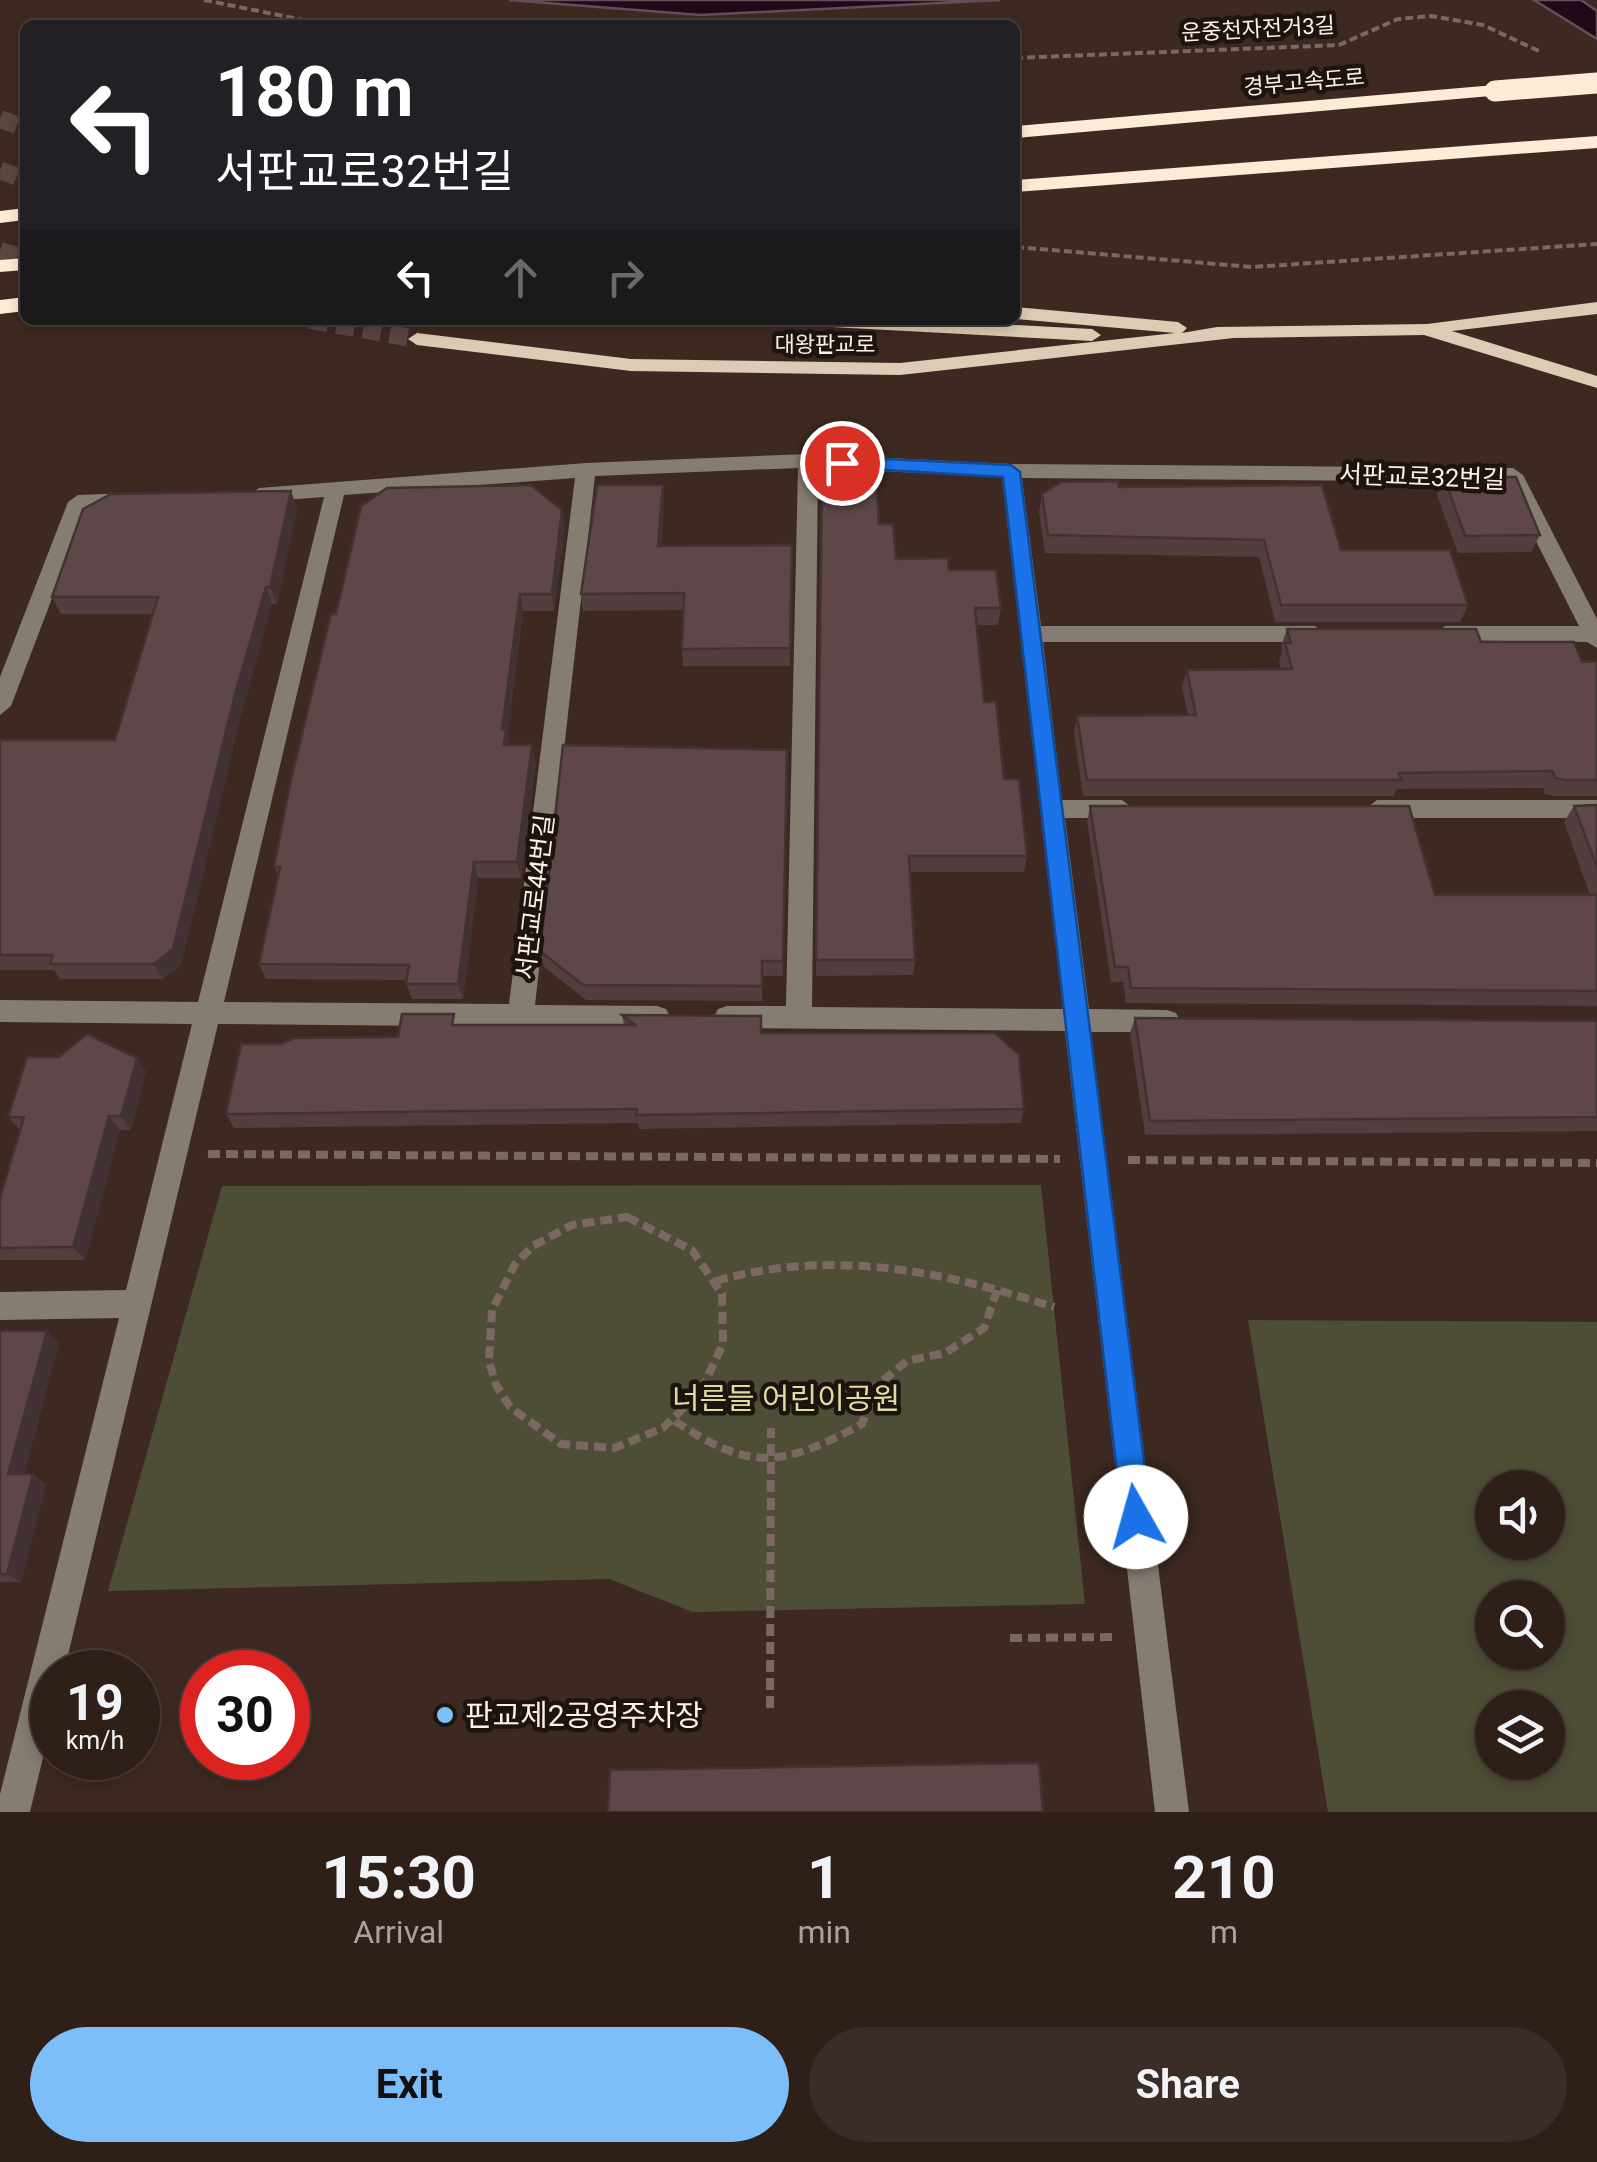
<!DOCTYPE html>
<meta charset="utf-8">
<style>
:root{--surface:#2e1f19;--page:#3a2c26;--text:#f1f3f6;--muted:#a7a2a2;--line:#493d38;--accent:#7dbef9}
body{margin:0;font-family:Roboto,"Noto Sans KR",sans-serif;background:var(--page);color:var(--text);height:100vh;display:flex;flex-direction:column;font-size:38px;white-space:nowrap}
*{box-sizing:border-box;margin:0}
p{font-size:32px;color:var(--muted)}
.icon{flex:none;width:55px;height:55px;fill:none;stroke:currentColor;stroke-width:2;stroke-linecap:round;stroke-linejoin:round}
.map{position:relative;height:1812px;overflow:hidden}
.panel{display:flex;flex-direction:column;background:var(--surface);flex:1}
.panel>*{flex:none}
.hud{position:absolute;left:20px;top:20px;width:1000px;height:305px;border-radius:15px;box-shadow:0 5px 15px #0003,0 0 0 2px var(--line);background:#202124;color:#fff;overflow:hidden}
.buttons{position:absolute;left:1475px;top:1470px;display:grid;gap:20px}
.buttons a{display:grid;place-items:center;width:90px;height:90px;border-radius:50%;background:var(--surface);box-shadow:0 5px 15px #0003,0 0 0 2px var(--line);font-size:50px}
.speed{position:absolute;left:30px;top:1650px;display:flex;gap:20px;font-size:50px;font-weight:700;text-align:center}
.speed>*{display:grid;place-content:center;width:130px;height:130px;border-radius:50%;background:var(--surface);box-shadow:0 5px 15px #0003,0 0 0 2px var(--line);line-height:1}
.speed small{font-size:25px;font-weight:400}
.speed .limit{border:15px solid #d22;background:#fff;color:#111}
.pin{position:absolute;display:grid;place-items:center;width:85px;height:85px;color:#fff;margin:-42px;border:5px solid #fff;border-radius:50%;box-shadow:0 2px 10px #0007}
.me{position:absolute;width:110px;margin:-55px;rotate:353deg;stroke-linejoin:round;filter:drop-shadow(0 0 8px #0008)}
.turn{display:flex;align-items:center;gap:35px;height:210px;padding:0 30px;font-size:45px}
.turn .icon{width:130px;height:130px;stroke-width:2.5}
.turn b{display:block;font-size:70px;line-height:85px}
.lanes{display:flex;align-items:center;height:95px;padding:0 30px;background:#0003;justify-content:center;gap:50px;direction:ltr}
.lanes .off{opacity:.35}
.eta{display:flex;justify-content:space-evenly;align-items:center;height:170px;text-align:center}
.eta b{font-size:60px;font-weight:700;line-height:70px}
.primary-button{display:flex;gap:20px;margin-top:auto;padding:20px 30px}
.primary-button a{flex:1;height:115px;border-radius:60px;background:var(--accent);color:#111;font-size:40px;font-weight:700;line-height:115px;text-align:center}
.primary-button a+a{background:var(--page);color:var(--text)}
.map>svg:first-child{display:block}
.green{fill:#4e4e36;fill-rule:evenodd}
.water{fill:#200a19;stroke:#624f58;stroke-width:2.5}
.lines{fill:none;stroke-linecap:round;stroke-linejoin:round}
.major-tunnel{stroke:#5a473f;stroke-width:18;stroke-dasharray:18 9;stroke-linecap:butt}
.path-far1{stroke:#7a6861;stroke-width:4;stroke-dasharray:8 4;stroke-linecap:butt}
.path{stroke:#7a6861;stroke-width:8;stroke-dasharray:12 6;stroke-linecap:butt}
.minor{fill:#857d72;fill-rule:evenodd}
.major{fill:#ddccb4;fill-rule:evenodd}
.highway{fill:#fcebd5;fill-rule:evenodd}
.highway-bridge{stroke:#fcebd5;stroke-width:21}
.wall{fill:#523d3f}
.shaded-wall{fill:#423233}
.building{fill:#5f4749;stroke:#423233;stroke-width:2.5}
.route{fill:#1a73e8;stroke:#114b97;stroke-width:2.5}
.poi-dot{fill:#7dbef9;stroke:#1d1410;stroke-width:4}
.labels{text-anchor:middle;dominant-baseline:central;stroke-width:9;stroke-linejoin:round;paint-order:stroke}
.far-street-label{font-size:22px;fill:#fdefea;stroke:#1d1410}
.street-label{font-size:25px;fill:#fdefea;stroke:#1d1410}
.near-park-label{font-size:30px;fill:#dddca3;stroke:#1d1410}
.near-poi-label{font-size:30px;fill:#fdefea;stroke:#1d1410;text-anchor:start}
</style>
<div class="map">
<svg width="1597" height="1812" viewBox="0 0 1597 1812">
<rect width="100%" height="100%" fill="#3d2921"/>
<!-- green -->
<path class="green" d="M 1041,1185 L 1085,1604 L 693,1612 L 609,1579 L 108,1591 L 222,1186 Z
M 1248,1320 L 1597,1322 L 1597,1812 L 1328,1812 ZM 1492,1488 L 1548,1488 L 1548,1542 L 1492,1542 ZM 1492,1598 L 1548,1598 L 1548,1652 L 1492,1652 ZM 1492,1708 L 1548,1708 L 1548,1762 L 1492,1762 Z"/>
<!-- water -->
<path class="water" d="M 509,0 L 1000,0 L 700,15 Z
M 1534,0 L 1581,0 L 1597,11 L 1597,39 Z"/>
<g class="lines">
<!-- major-tunnel -->
<path class="major-tunnel" d="M 0,119 L 25,128
M 0,170 L 25,180
M 0,251 L 25,258
M 310,320 L 417,339"/>
<!-- path-far1 -->
<path class="path-far1" d="M 204,0 L 328,25
M 1015,58 L 1339,45 L 1398,19 L 1431,16 L 1483,25 L 1541,52
M 1016,247 L 1252,267 L 1597,244"/>
<!-- path -->
<path class="path" d="M 208,1154 L 1060,1159
M 1128,1160 L 1597,1163
M 627,1217 L 692,1250 L 722,1294 L 723,1344 L 701,1391 L 663,1428 L 614,1448 L 561,1444 L 510,1407 L 496,1385 L 489,1361 L 492,1310 L 515,1264 L 533,1246 L 572,1225 Z
M 716,1281 C 831,1248 943,1271 1054,1307
M 675,1421 C 751,1473 784,1466 862,1424 L 876,1386 L 907,1361 L 945,1353 L 984,1328 L 998,1288
M 1010,1638 L 1115,1637
M 770,1708 L 771,1428"/>
<!-- minor -->
<path class="minor" d="M 808,454 L 1011,464 L 1513,468 L 1523,475 L 1597,619 L 1597,648 L 1587,642 L 1437,640 L 1434,634 L 1445,626 L 1579,626 L 1506,482 L 1022,478 L 1041,626 L 1315,626 L 1326,634 L 1315,642 L 1043,642 L 1062,800 L 1122,800 L 1134,809 L 1122,818 L 1065,818 L 1089,1009 L 1167,1010 L 1176,1013 L 1180,1021 L 1176,1029 L 1167,1032 L 1091,1032 L 1189,1812 L 1155,1812 L 1065,1031 L 727,1028 L 718,1025 L 714,1017 L 718,1009 L 727,1006 L 786,1006 L 798,468 L 595,476 L 535,1005 L 657,1006 L 666,1009 L 670,1017 L 666,1025 L 657,1028 L 218,1024 L 64,1672 L 52,1672 L 52,1720 L 30,1812 L 0,1812 L 0,1794 L 119,1318 L 0,1320 L 0,1292 L 126,1290 L 192,1024 L 0,1022 L 0,1000 L 198,1002 L 324,497 L 259,502 L 249,495 L 259,488 L 586,463 ZM 818,468 L 1002,477 L 1063,1009 L 812,1007 ZM 575,478 L 509,1004 L 224,1002 L 344,495 Z
M 130,493 L 140,500 L 137,505 L 86,509 L 11,706 L 0,715 L 0,677 L 68,502 L 78,495 Z
M 1377,800 L 1597,800 L 1597,818 L 1377,818 L 1365,809 Z"/>
<!-- major -->
<path class="major" d="M 1597,302 L 1597,314 L 1452,331 L 1597,376 L 1597,388 L 1424,335 L 1234,338 L 900,375 L 631,371 L 417,345 L 408,339 L 417,333 L 631,359 L 900,363 L 1175,333 L 1015,319 L 1015,307 L 1178,322 L 1187,328 L 1182,333 L 1217,327 L 1427,324 Z
M 804,320 L 919,320 L 1092,329 L 1101,335 L 1092,341 L 813,326 Z"/>
<!-- highway -->
<path class="highway" d="M 1495,85 L 1505,91 L 1502,95 L 1015,138 L 1015,126 Z
M 1597,136 L 1597,148 L 1015,192 L 1015,180 Z
M 25,208 L 25,220 L 0,223 L 0,211 Z
M 25,258 L 25,270 L 0,272 L 0,260 Z
M 25,297 L 25,311 L 0,314 L 0,300 Z"/>
<!-- highway-bridge -->
<path class="highway-bridge" d="M 1495,91 L 1597,83"/>
</g>
<!-- wall -->
<path class="wall" d="M 822,476 L 879,524 L 896,559 L 949,570 L 1001,608 L 998,625 L 976,625 L 984,702 L 1004,779 L 1027,856 L 1024,872 L 910,872 L 915,960 L 913,975 L 816,976 Z
M 1444,477 L 1540,535 L 1531,552 L 1458,553 L 1437,495 Z
M 663,485 L 664,503 L 661,546 L 792,545 L 790,666 L 683,666 L 682,649 L 683,610 L 583,611 L 581,594 Z
M 1119,487 L 1341,550 L 1468,605 L 1460,622 L 1275,622 L 1259,557 L 1045,553 L 1039,512 L 1042,494 Z
M 291,491 L 297,509 L 277,604 L 272,604 L 242,711 L 181,965 L 163,979 L 60,979 L 54,970 L 0,970 L 0,744 L 115,740 L 153,614 L 61,614 L 52,597 Z
M 565,527 L 554,611 L 523,611 L 508,734 L 510,745 L 536,762 L 521,878 L 478,878 L 463,999 L 412,999 L 406,984 L 407,980 L 266,979 L 259,964 L 278,875 L 274,867 L 336,614 Z
M 1287,629 L 1481,642 L 1582,662 L 1597,661 L 1597,796 L 1555,796 L 1545,794 L 1543,788 L 1397,789 L 1393,796 L 1083,796 L 1074,732 L 1077,716 L 1188,715 L 1182,687 L 1187,670 L 1281,669 L 1279,661 L 1282,652 L 1281,646 Z
M 787,750 L 783,976 L 762,976 L 762,1001 L 586,1000 L 544,967 L 540,951 Z
M 1597,805 L 1597,1006 L 1126,1003 L 1123,982 L 1111,982 L 1087,822 L 1090,806 L 1435,895 L 1590,895 L 1564,822 L 1574,806 Z
M 622,1015 L 762,1033 L 1024,1109 L 1021,1123 L 639,1129 L 638,1123 L 234,1128 L 226,1114 L 281,1044 L 398,1037 L 457,1025 L 624,1025 Z
M 1135,1018 L 1597,1021 L 1597,1131 L 1145,1135 L 1130,1033 Z
M 137,1058 L 146,1072 L 131,1130 L 120,1130 L 85,1260 L 0,1260 L 0,1198 L 20,1130 L 8,1117 Z
M 0,1331 L 47,1331 L 59,1343 L 24,1474 L 46,1484 L 21,1582 L 0,1582 Z"/>
<!-- shaded-wall -->
<path class="shaded-wall" d="M 663,485 L 664,503 L 660,563 L 658,546 Z
M 291,491 L 297,509 L 277,604 L 270,587 Z
M 562,510 L 565,527 L 554,611 L 552,594 Z
M 266,587 L 272,604 L 242,711 L 181,965 L 163,979 L 154,964 L 235,694 Z
M 520,594 L 523,611 L 508,734 L 510,746 L 508,762 L 502,729 Z
M 532,745 L 536,762 L 521,878 L 517,862 Z
M 474,862 L 478,878 L 463,999 L 458,984 Z
M 137,1058 L 146,1072 L 131,1130 L 121,1116 Z
M 109,1116 L 120,1130 L 85,1260 L 73,1247 Z
M 47,1331 L 59,1343 L 21,1484 L 8,1474 Z
M 33,1474 L 46,1484 L 21,1582 L 7,1574 Z"/>
<!-- building -->
<path class="building" d="M 822,476 L 876,476 L 879,524 L 893,524 L 896,559 L 948,558 L 949,570 L 996,570 L 1001,608 L 975,608 L 984,702 L 996,702 L 1004,779 L 1019,779 L 1027,856 L 909,856 L 915,960 L 816,960 Z
M 1444,477 L 1516,477 L 1540,535 L 1465,536 Z
M 1118,481 L 1119,487 L 1322,485 L 1341,550 L 1450,550 L 1468,605 L 1281,605 L 1264,540 L 1048,535 L 1042,494 L 1061,482 Z
M 531,485 L 562,510 L 552,594 L 520,594 L 502,729 L 506,729 L 504,745 L 532,745 L 517,862 L 474,862 L 458,984 L 406,984 L 409,965 L 259,964 L 280,867 L 274,867 L 290,784 L 331,614 L 336,614 L 361,506 L 387,488 Z
M 597,485 L 663,485 L 658,546 L 792,545 L 790,648 L 682,649 L 684,593 L 581,594 Z
M 291,491 L 270,587 L 266,587 L 235,694 L 173,949 L 154,964 L 50,964 L 53,955 L 0,955 L 0,744 L 1,740 L 115,740 L 158,597 L 52,597 L 83,509 L 111,494 Z
M 1287,629 L 1476,629 L 1481,642 L 1574,642 L 1582,662 L 1597,661 L 1597,780 L 1565,780 L 1555,778 L 1553,771 L 1399,773 L 1401,780 L 1087,780 L 1077,716 L 1196,715 L 1187,670 L 1292,669 L 1285,643 L 1291,643 Z
M 563,745 L 787,750 L 783,961 L 762,961 L 762,986 L 583,985 L 540,951 Z
M 1597,805 L 1597,867 L 1574,806 Z
M 1090,806 L 1409,806 L 1435,895 L 1597,895 L 1597,991 L 1131,988 L 1128,967 L 1115,967 Z
M 402,1014 L 454,1014 L 452,1025 L 635,1025 L 622,1015 L 761,1016 L 761,1033 L 995,1033 L 1019,1055 L 1024,1109 L 636,1115 L 637,1109 L 226,1114 L 241,1044 L 281,1044 L 294,1038 L 398,1037 Z
M 1135,1018 L 1597,1021 L 1597,1117 L 1150,1121 Z
M 87,1034 L 137,1058 L 121,1116 L 109,1116 L 73,1247 L 0,1248 L 0,1198 L 24,1117 L 8,1117 L 27,1057 L 59,1057 Z
M 0,1331 L 47,1331 L 8,1474 L 33,1474 L 7,1574 L 0,1574 Z
M 1039,1763 L 1043,1812 L 608,1812 L 610,1770 Z"/>
<!-- route -->
<path class="route" d="M 842,457 L 1011,465 L 1020,472 L 1151,1517 L 1147,1527 L 1136,1532 L 1126,1527 L 1122,1517 L 1003,477 L 836,467 L 836,459 Z"/>
<!-- markers -->
<circle class="poi-dot" cx="445" cy="1715" r="10"/>
<g class="labels">
<!-- far-street labels -->
<g class="far-street-label">
<text transform="translate(1258 29) rotate(-3)">운중천자전거3길</text>
<text transform="translate(1304 82) rotate(-5)">경부고속도로</text>
<text x="825" y="344">대왕판교로</text>
</g>
<!-- street labels -->
<g class="street-label">
<text transform="translate(1422 477) rotate(2)">서판교로32번길</text>
<text transform="translate(535 897) rotate(-83)">서판교로44번길</text>
</g>
<!-- near-park labels -->
<g class="near-park-label">
<text x="786" y="1398">너른들 어린이공원</text>
</g>
<!-- near-poi labels -->
<g class="near-poi-label">
<text x="465" y="1715">판교제2공영주차장</text>
</g>
</g>
</svg>
<div class="buttons">
<a><svg class="icon" aria-label="sound" viewBox="0 0 24 24"><path d="M4 9h4l5-4v14l-5-4H4zM17 9q2 3 0 6"/></svg></a>
<a><svg class="icon" aria-label="search" viewBox="0 0 24 24"><circle cx="10" cy="10" r="6"/><path d="M15 15l6 6"/></svg></a>
<a><svg class="icon" aria-label="layers" viewBox="0 0 24 24"><path d="M12 4l9 5-9 5-9-5zM3 14l9 5 9-5"/></svg></a>
</div>
<div class="speed"><div>19<small>km/h</small></div><div class="limit">30</div></div>
<div class="pin" style="left:842px;top:463px;background:#d93025"><svg class="icon" aria-label="arrive" viewBox="0 0 24 24"><path d="M6 21V4h12l-3 4 3 4H6"/></svg></div>
<svg class="me" style="left:1136px;top:1517px" viewBox="-20 -20 40 40"><circle r="19" fill="#fff"/><path d="M0-13L10 11 0 6-10 11z" fill="#1a73e8"/></svg>
<div class="hud">
<div class="turn"><svg class="icon" aria-label="left" viewBox="0 0 24 24"><path d="M17 20v-9H6M10 6l-5 5 5 5"/></svg><div><b>180 m</b>서판교로32번길</div></div>
<div class="lanes"><svg class="icon" aria-label="left" viewBox="0 0 24 24"><path d="M17 20v-9H6M10 6l-5 5 5 5"/></svg><svg class="icon off" aria-label="ahead" viewBox="0 0 24 24"><path d="M12 20V5M6 11l6-6 6 6"/></svg><svg class="icon off" aria-label="right" viewBox="0 0 24 24"><path d="M7 20v-9h11M14 6l5 5-5 5"/></svg></div>
</div>
</div>
<section class="panel">
<div class="eta">
<div><b>15:30</b><p>Arrival</p></div>
<div><b>1</b><p>min</p></div>
<div><b>210</b><p>m</p></div>
</div>
<div class="primary-button"><a>Exit</a><a>Share</a></div>
</section>
